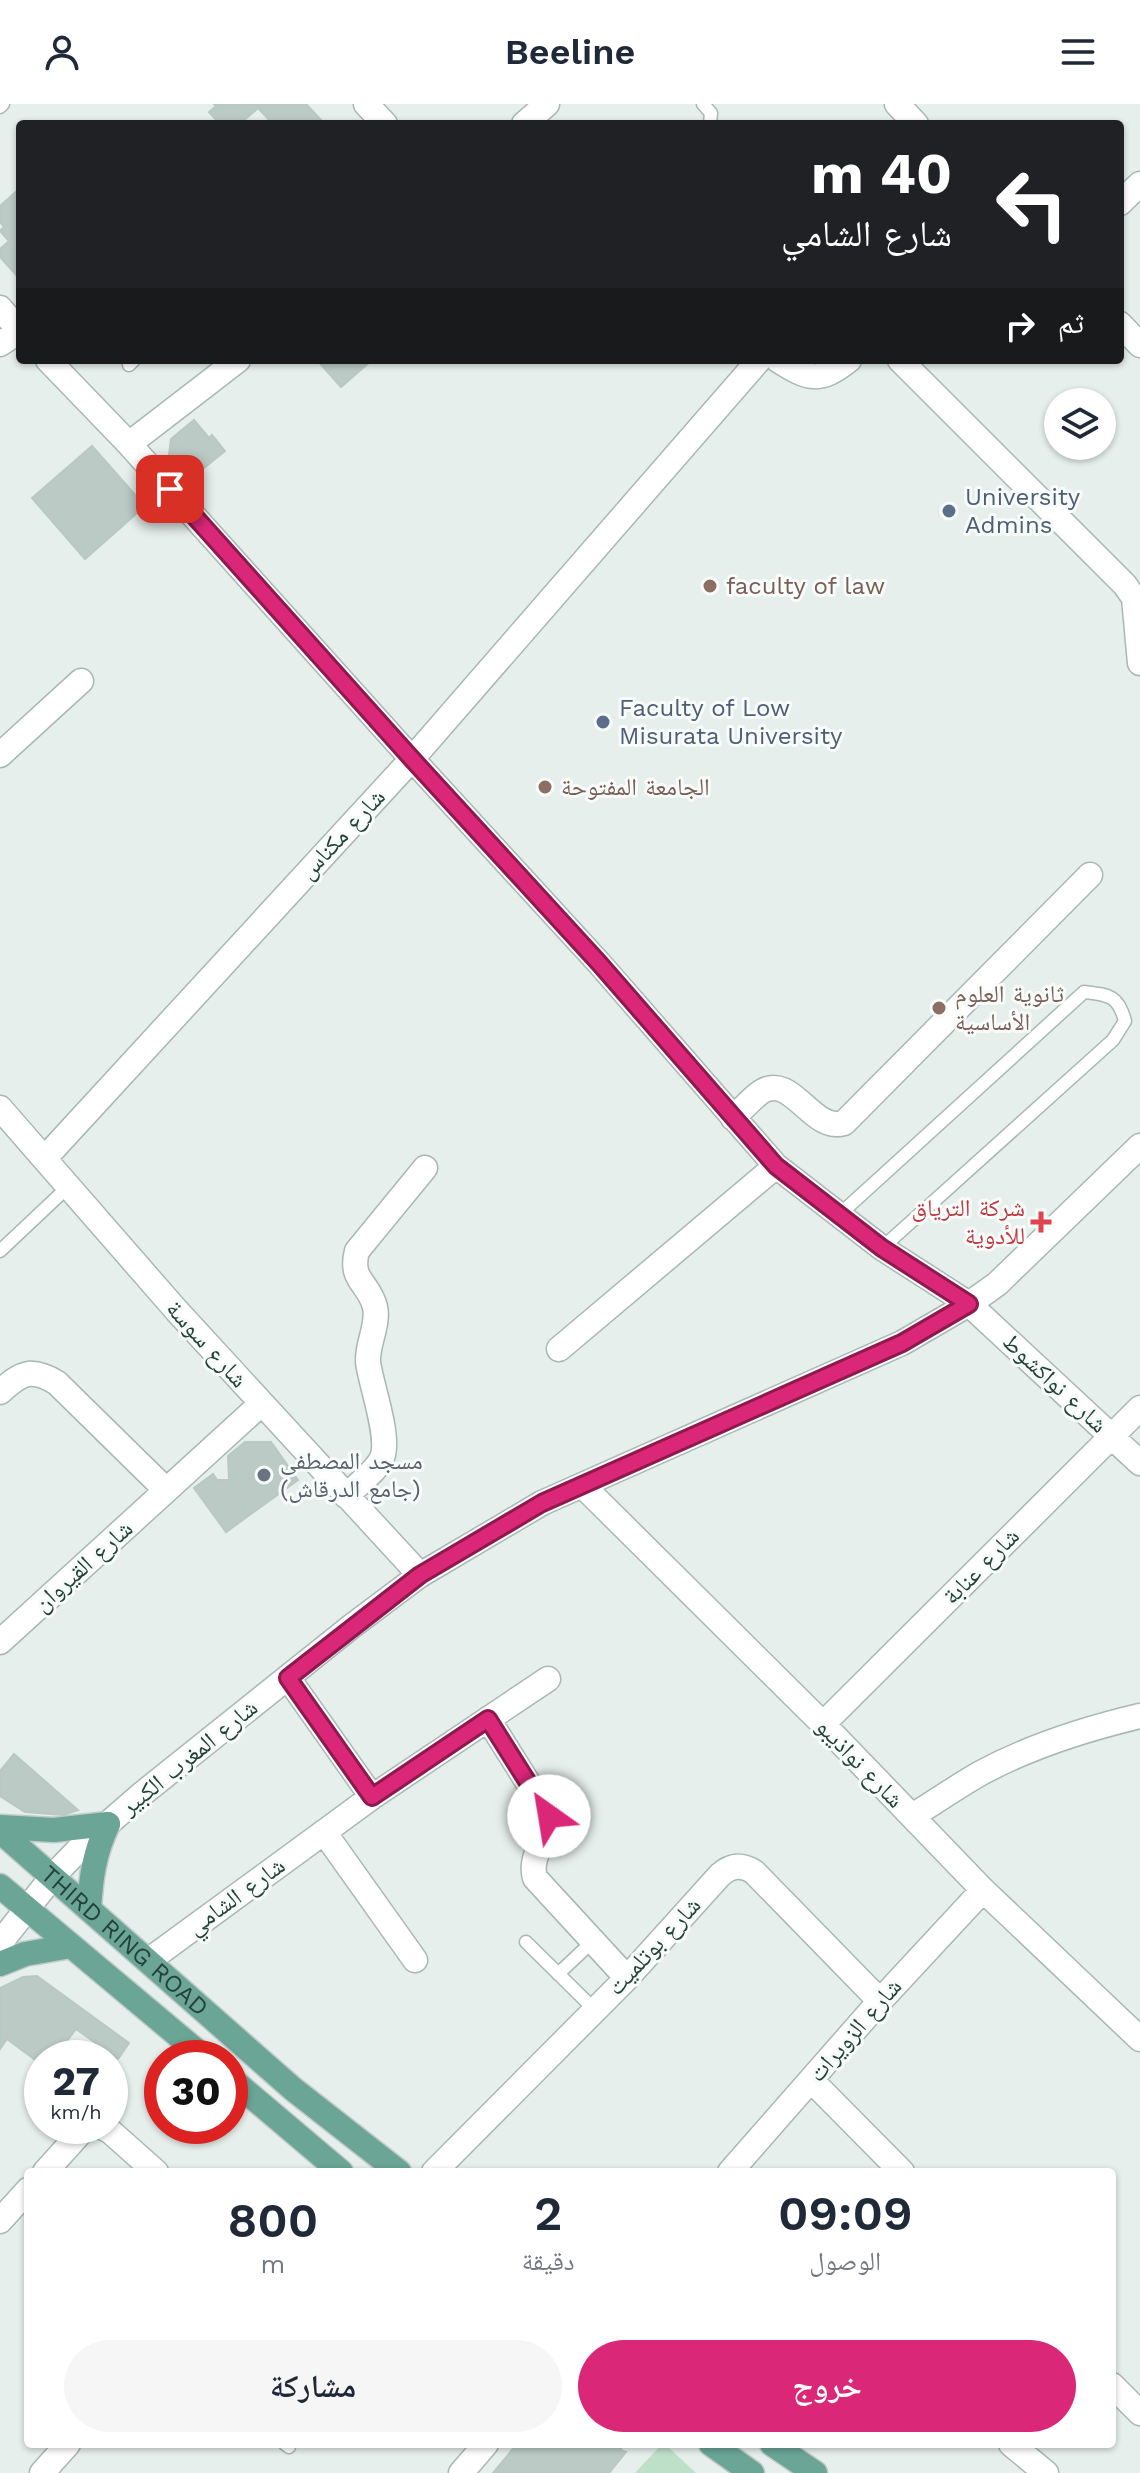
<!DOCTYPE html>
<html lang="ar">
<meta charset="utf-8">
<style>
:root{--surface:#fff;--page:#f6f6f7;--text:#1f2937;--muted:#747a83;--accent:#db2777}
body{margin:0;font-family:"Work Sans","Noto Naskh Arabic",sans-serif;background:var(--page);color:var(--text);direction:rtl;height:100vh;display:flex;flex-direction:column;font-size:30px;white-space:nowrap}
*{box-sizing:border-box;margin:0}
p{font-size:26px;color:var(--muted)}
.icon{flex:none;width:44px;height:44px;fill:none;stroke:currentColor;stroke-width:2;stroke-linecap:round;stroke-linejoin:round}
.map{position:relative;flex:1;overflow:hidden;direction:ltr}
.side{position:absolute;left:24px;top:2064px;width:1092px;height:280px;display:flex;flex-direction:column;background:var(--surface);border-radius:8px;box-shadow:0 2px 6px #0004;direction:rtl}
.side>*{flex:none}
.top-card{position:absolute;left:16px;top:16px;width:1108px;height:244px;border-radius:8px;box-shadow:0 2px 6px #0004;direction:rtl;background:#202124;color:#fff;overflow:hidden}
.buttons{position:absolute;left:1044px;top:284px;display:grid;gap:16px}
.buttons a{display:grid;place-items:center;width:72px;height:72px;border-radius:50%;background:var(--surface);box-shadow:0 2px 6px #0004;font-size:40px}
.speed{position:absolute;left:24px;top:1936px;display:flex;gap:16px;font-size:40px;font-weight:700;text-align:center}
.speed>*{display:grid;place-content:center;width:104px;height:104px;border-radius:50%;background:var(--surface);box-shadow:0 2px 6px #0004;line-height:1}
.speed small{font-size:20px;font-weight:400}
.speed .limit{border:12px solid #d22;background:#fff;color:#111}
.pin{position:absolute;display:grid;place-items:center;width:68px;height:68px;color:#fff;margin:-34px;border-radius:16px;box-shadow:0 4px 12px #0006}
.me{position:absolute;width:88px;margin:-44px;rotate:328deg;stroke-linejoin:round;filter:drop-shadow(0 0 6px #0008)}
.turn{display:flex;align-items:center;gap:28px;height:168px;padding:0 40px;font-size:36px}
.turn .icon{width:104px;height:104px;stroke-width:2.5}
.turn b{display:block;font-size:56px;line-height:68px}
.then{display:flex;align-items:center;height:76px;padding:0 40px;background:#0003;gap:16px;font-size:30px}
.eta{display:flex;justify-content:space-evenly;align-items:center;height:136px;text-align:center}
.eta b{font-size:48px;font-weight:600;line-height:56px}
.button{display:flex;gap:16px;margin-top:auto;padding:16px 40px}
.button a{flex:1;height:92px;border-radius:48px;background:var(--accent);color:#fff;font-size:32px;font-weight:600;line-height:92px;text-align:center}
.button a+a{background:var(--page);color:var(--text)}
header{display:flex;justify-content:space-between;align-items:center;height:104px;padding:0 40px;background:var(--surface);font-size:36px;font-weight:600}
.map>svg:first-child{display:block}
.green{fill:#bfe0c8}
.building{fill:#bbcac4;stroke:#b8c9c2;stroke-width:2}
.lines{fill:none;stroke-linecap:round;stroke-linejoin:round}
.service-casing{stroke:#a8b8b2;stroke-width:15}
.minor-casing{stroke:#a8b8b2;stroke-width:27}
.tertiary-casing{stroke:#a8b8b2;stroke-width:27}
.primary-casing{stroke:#c2cac8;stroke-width:27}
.service{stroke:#fff;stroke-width:12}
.minor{stroke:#fff;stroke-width:24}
.tertiary{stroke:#fff;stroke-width:24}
.primary{stroke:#6aa596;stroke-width:24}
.route-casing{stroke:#8e194d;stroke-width:20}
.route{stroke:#db2777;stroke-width:14}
.service-dot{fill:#5c6f8a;stroke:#f7fbf9;stroke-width:3}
.education-dot{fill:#8d6e63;stroke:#f7fbf9;stroke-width:3}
.health-dot{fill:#e0444e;stroke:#f7fbf9;stroke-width:3}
.worship-dot{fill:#6b7280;stroke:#f7fbf9;stroke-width:3}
.labels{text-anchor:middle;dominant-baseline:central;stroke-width:6;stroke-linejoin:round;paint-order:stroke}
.service-label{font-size:24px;fill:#4e5e75;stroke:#f7fbf9;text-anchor:start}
.education-label{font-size:24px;fill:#785e54;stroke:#f7fbf9;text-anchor:start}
.street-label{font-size:24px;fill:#24423a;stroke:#f7fbf9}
.health-label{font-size:24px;fill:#be3a42;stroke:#f7fbf9;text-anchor:end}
.worship-label{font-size:24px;fill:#5b616d;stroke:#f7fbf9;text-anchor:start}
</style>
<header><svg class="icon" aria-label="menu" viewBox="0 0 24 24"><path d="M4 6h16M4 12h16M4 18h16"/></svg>Beeline<svg class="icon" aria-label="person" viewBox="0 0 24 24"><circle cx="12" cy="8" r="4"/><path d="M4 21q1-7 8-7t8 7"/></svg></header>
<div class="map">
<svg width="1140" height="2369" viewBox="0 0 1140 2369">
<rect width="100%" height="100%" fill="#e6efeb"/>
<!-- green -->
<path class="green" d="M 662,2340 L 665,2340 L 696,2369 L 635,2369 Z"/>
<!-- building -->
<path class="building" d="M 214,0 L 306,0 L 325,20 L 273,20 L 258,4 L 240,20 L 220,20 L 209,8 L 216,2 Z
M 19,85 L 20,173 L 19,174 L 0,153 L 0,145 L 9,137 L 0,127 L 4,123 L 0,118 L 0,102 Z
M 317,256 L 372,256 L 341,283 Z
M 194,316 L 209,334 L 212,331 L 225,347 L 180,383 L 167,366 L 171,335 Z
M 92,342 L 145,402 L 85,455 L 32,394 Z
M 245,1338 L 271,1338 L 298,1376 L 226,1428 L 194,1384 L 213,1370 L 217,1376 L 229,1376 L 228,1352 Z
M 14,1650 L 78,1706 L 63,1711 L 25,1708 L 0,1692 L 0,1667 Z
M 37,1872 L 129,1939 L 118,1955 L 76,1925 L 54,1954 L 42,1954 L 42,1961 L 7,1935 L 0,1945 L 0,1884 L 23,1873 Z
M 517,2340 L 624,2340 L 620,2346 L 626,2348 L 609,2369 L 493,2369 Z"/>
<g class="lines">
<!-- service casing -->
<g class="service-casing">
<path id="service" d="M 703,0 L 711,9 L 710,20
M 0,3 L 3,0
M 129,261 L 134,256
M 839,1111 L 1084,888 C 1109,891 1118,891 1125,917 L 1113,936 L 882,1144
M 0,1147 L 69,1082
M 526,1838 L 595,1906
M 558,1870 L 592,1838
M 285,2340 L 289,2343"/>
</g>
<!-- minor casing -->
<g class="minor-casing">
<path id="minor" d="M 366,0 L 385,20
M 897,0 L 916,20
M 524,20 L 547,0
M 1120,99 L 1140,80
M 0,204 L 20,227
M 1120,220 L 1140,241
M 0,240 L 20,227
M 48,256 L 129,340 L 412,655 L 599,859 L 776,1062 L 882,1144 L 969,1200 L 1140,1359
M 778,256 C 808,275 819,280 849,256
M 900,256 L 1125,481 L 1134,494 L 1140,559
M 129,340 L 238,256
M 0,651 L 81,577
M 0,1004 L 177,1207 L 420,1471
M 733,1014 C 742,1006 751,995 761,988 C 792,968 812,1029 844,1019 L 1090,771
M 45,1054 L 412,655 L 759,256
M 559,1245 L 776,1062
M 0,1288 C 21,1269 31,1263 57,1279 L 166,1386
M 583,1382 L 823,1620 L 983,1786 L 1140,1935
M 346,1392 C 357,1381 374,1369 381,1356 C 392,1337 371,1282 368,1258 C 367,1239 379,1221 375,1203 C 369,1178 349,1177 357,1147 L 425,1064
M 0,1538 L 261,1300
M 288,1574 L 372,1693
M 488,1615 L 549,1712 C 550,1735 528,1750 535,1774 L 627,1874
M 823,1620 L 1140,1304
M 912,1712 C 935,1698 958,1682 981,1669 C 1031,1642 1085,1625 1140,1612
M 324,1728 L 415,1856
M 148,1857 L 372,1693 L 548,1575
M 811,1976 L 902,2068
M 100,2022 L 111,2028 L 156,2068
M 45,2068 L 81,2028 L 91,2022
M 434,2068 L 627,1874 L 720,1771 C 731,1761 742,1760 754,1768 L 880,1897
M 730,2068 L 880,1897 L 983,1786
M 0,2117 L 28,2086
M 1112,2281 L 1140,2309
M 1011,2340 L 1046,2369
M 42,2369 L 68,2340
M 461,2369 L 486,2340"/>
</g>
<!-- tertiary casing -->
<g class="tertiary-casing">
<path id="tertiary" d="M 0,1839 L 53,1772 L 81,1743 L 142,1690 L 352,1522 L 420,1471 L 542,1399 L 902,1239 L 969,1200 L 997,1180 L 1140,1042"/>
</g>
<!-- primary casing -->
<g class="primary-casing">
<g id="primary">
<path d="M 0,1723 L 54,1726 L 108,1720"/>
<path id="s1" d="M 0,1727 L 293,1985 L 399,2068"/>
<path d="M 0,1782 L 205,1954"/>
<path d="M 89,1805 C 91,1773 94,1750 108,1720"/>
<path d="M 0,1860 L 25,1850 L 71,1842"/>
<path d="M 230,1974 L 341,2068"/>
<path d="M 711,2340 L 752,2369"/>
<path d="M 772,2340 L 815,2369"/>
</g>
</g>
<!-- service -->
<use href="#service" class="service"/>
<!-- minor -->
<use href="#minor" class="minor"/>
<!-- tertiary -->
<use href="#tertiary" class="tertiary"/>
<!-- primary -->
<use href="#primary" class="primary"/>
</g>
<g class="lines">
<!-- route casing -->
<g class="route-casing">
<path id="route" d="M 170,385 L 412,655 L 599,859 L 776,1062 L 882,1144 L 969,1200 L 902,1239 L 542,1399 L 420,1471 L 288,1574 L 372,1693 L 488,1615 L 549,1712"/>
</g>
<!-- route -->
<use href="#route" class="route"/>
</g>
<!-- markers -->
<g class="service-dot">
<circle cx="949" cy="407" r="8"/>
<circle cx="603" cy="618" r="8"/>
</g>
<g class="education-dot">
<circle cx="710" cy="482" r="8"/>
<circle cx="545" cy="683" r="8"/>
<circle cx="939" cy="904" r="8"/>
</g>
<path class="health-dot" d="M1037 1106h8v8h8v8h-8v8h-8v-8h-8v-8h8z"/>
<circle class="worship-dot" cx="264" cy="1371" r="8"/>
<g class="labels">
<!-- service labels -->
<g class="service-label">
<text x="965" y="393">University<tspan x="965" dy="28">Admins</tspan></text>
<text x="619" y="604">Faculty of Low<tspan x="619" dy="28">Misurata University</tspan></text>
</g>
<!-- education labels -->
<g class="education-label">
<text x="726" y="482">faculty of law</text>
<text x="561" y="683">الجامعة المفتوحة</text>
<text x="955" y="890">ثانوية العلوم<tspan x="955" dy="28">الأساسية</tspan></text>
</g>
<!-- street labels -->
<g class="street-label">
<text transform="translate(342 730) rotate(-47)">شارع مكناس</text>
<text transform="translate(207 1240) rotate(48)">شارع سوسة</text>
<text transform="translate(1055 1279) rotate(43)">شارع نواكشوط</text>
<text transform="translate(83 1462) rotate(-42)">شارع القيروان</text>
<text transform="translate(981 1462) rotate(-45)">شارع عنابة</text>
<text transform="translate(189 1653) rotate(-39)">شارع المغرب الكبير</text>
<text transform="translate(860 1659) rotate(46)">شارع نواذيبو</text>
<text transform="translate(236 1792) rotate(-36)">شارع الشامي</text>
<text stroke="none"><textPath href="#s1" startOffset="166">THIRD RING ROAD</textPath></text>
<text transform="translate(654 1842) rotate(-47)">شارع بوتلميت</text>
<text transform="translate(855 1926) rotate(-49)">شارع الزويرات</text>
</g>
<!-- health labels -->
<g class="health-label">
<text x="1025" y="1104">شركة الترياق<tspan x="1025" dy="28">للأدوية</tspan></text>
</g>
<!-- worship labels -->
<g class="worship-label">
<text x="280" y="1357">مسجد المصطفى<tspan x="280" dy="28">(جامع الدرقاش)</tspan></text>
</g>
</g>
</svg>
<div class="buttons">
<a><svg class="icon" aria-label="layers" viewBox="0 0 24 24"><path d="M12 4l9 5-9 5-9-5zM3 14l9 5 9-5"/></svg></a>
</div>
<div class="speed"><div>27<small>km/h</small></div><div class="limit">30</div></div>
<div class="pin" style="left:170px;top:385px;background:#d93025"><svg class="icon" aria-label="arrive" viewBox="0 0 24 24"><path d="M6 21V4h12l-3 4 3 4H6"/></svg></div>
<svg class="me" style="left:549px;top:1712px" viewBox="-20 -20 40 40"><circle r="19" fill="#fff"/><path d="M0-13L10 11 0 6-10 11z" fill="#db2777"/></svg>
<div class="top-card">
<div class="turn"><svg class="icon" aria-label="left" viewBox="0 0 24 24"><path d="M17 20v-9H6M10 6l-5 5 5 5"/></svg><div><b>40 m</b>شارع الشامي</div></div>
<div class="then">ثم<svg class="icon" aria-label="right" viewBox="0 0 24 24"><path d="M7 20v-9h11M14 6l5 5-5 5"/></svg></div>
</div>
<section class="side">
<div class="eta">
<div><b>09:09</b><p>الوصول</p></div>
<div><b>2</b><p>دقيقة</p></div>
<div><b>800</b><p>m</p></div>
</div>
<div class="button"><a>خروج</a><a>مشاركة</a></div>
</section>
</div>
